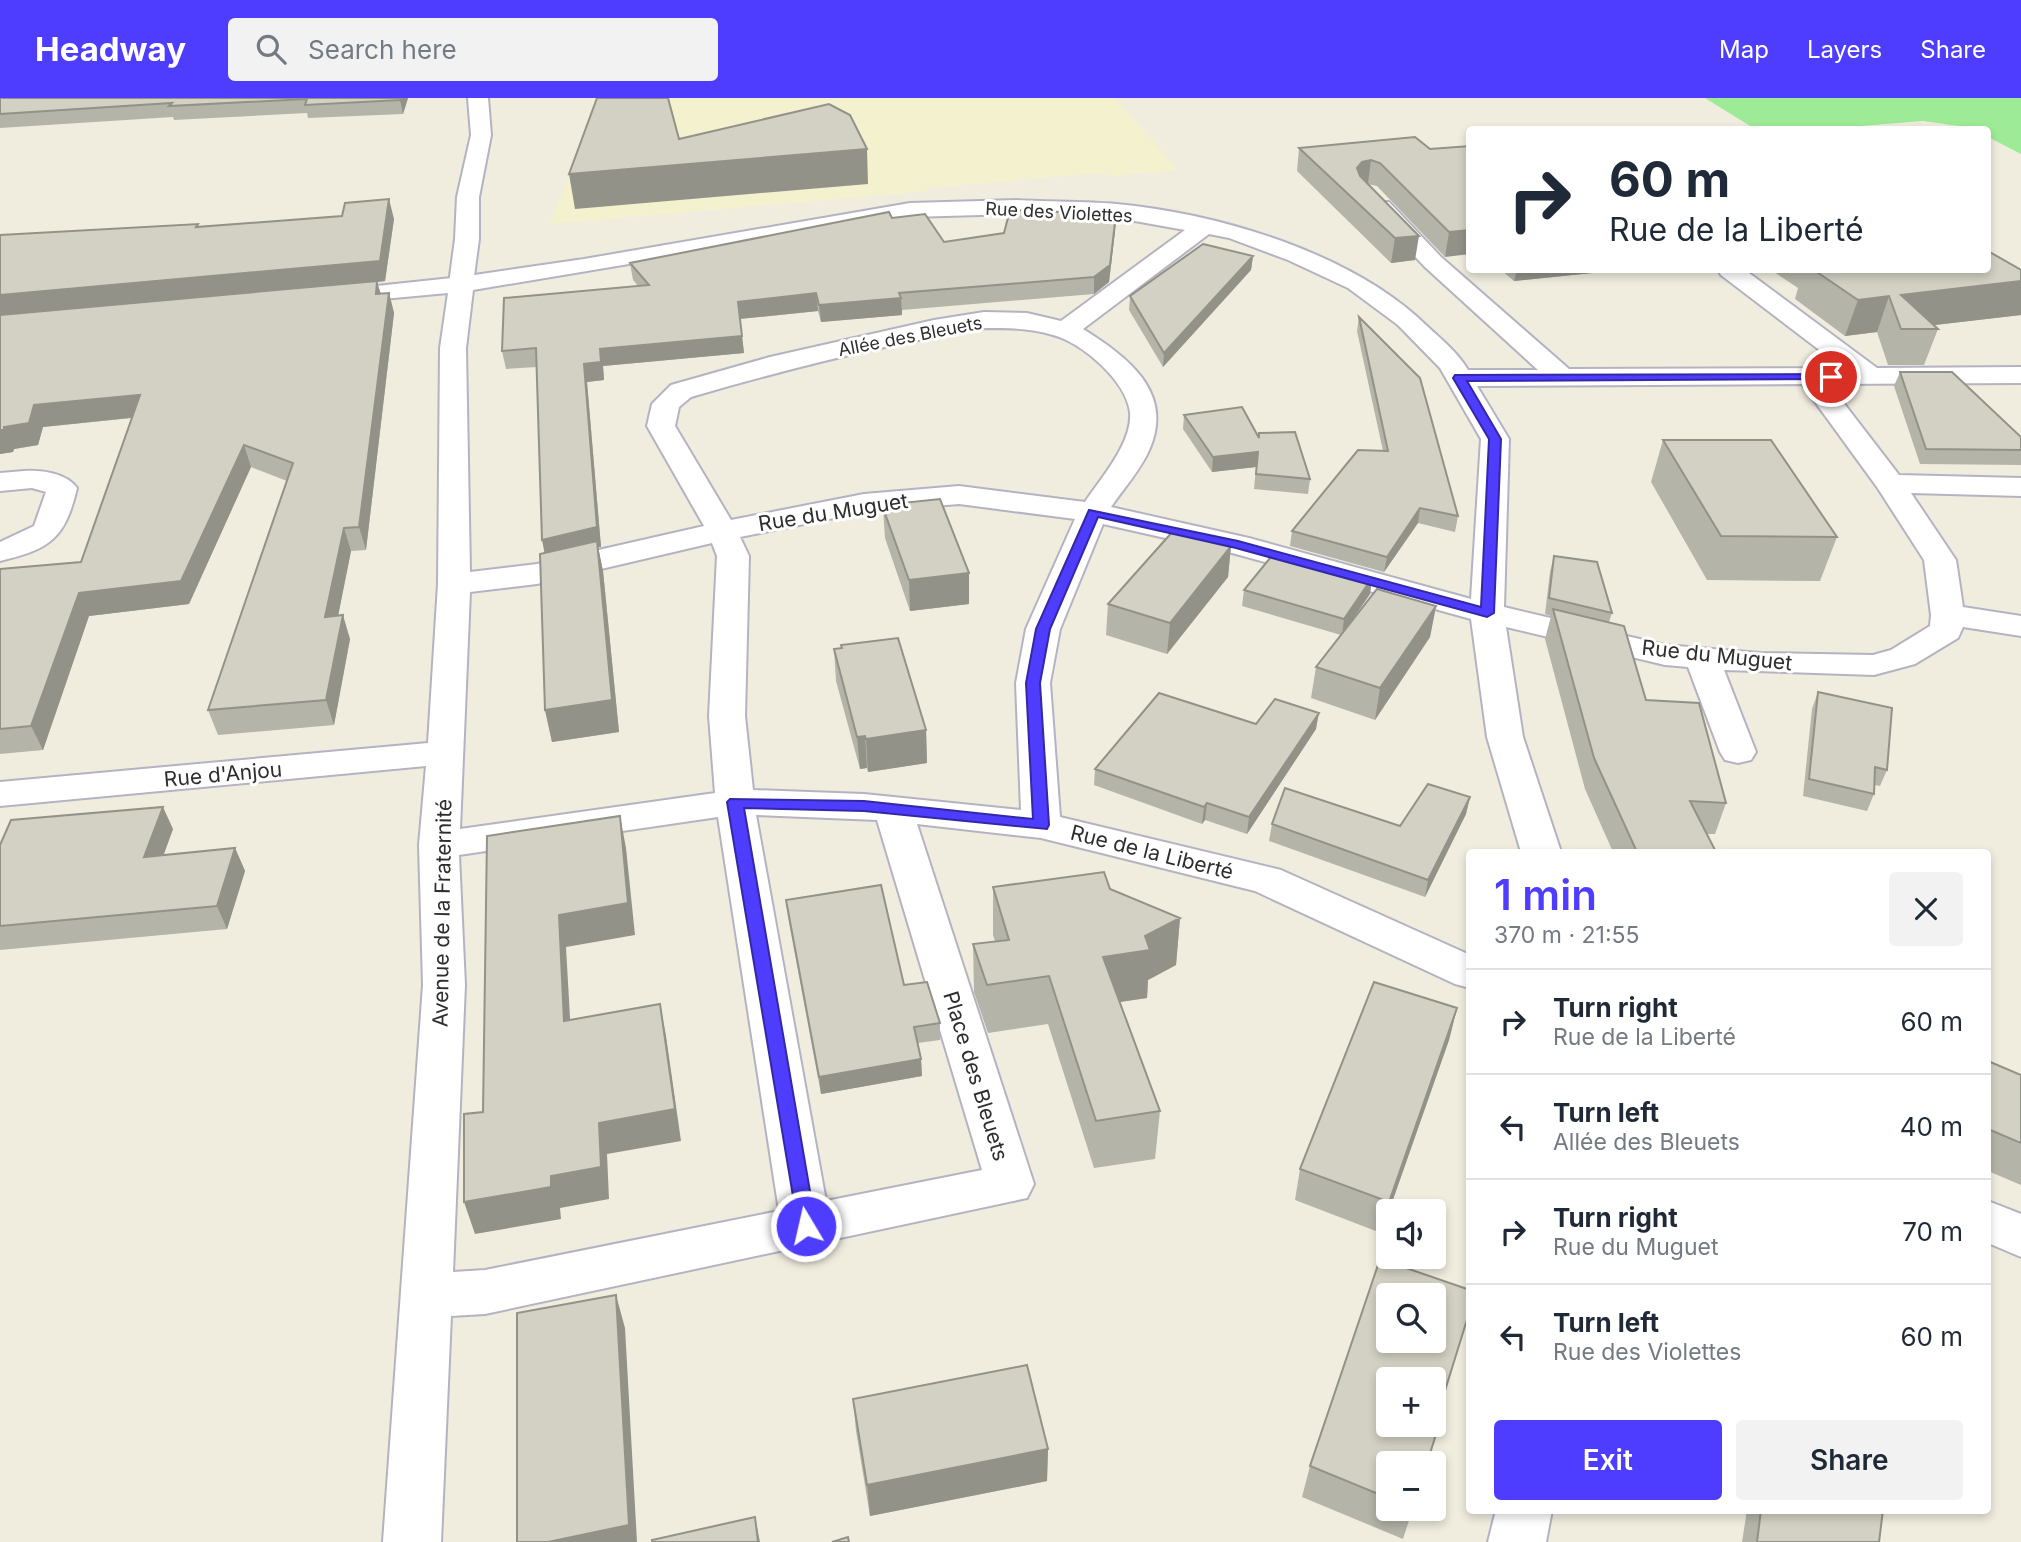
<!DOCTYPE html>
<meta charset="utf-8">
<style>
:root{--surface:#fff;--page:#f2f2f3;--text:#1f2937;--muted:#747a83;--line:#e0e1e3;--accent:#4e3dff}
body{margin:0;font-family:Inter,sans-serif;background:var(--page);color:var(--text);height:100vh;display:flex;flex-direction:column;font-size:26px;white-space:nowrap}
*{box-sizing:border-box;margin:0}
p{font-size:23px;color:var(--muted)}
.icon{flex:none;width:38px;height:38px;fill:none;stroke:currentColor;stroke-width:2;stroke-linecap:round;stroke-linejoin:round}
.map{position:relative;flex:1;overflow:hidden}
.details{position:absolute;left:1466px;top:751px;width:525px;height:665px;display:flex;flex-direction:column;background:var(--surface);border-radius:7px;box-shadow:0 4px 10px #0003}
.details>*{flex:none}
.top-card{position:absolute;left:1466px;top:28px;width:525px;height:147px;border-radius:7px;box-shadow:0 4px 10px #0003;background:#fff;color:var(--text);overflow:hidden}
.buttons{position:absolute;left:1376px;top:1101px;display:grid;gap:14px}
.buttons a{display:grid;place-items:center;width:70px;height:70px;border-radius:7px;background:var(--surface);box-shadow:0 4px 10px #0003;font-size:35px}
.pin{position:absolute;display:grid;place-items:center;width:60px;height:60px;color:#fff;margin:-30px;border:4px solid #fff;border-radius:50%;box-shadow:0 2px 7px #0007}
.me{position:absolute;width:77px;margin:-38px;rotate:351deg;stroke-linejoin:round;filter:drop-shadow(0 0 5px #0008)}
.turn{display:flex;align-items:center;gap:24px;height:147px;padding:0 28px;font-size:32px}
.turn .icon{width:91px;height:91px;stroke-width:2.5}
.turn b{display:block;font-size:49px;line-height:60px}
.round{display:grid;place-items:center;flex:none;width:74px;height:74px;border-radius:7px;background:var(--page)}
.head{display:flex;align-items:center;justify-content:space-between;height:119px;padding:0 28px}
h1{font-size:42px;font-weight:600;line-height:52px;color:var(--accent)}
.cta{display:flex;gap:14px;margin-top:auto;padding:14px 28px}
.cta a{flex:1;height:80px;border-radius:7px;background:var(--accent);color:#fff;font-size:28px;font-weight:600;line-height:80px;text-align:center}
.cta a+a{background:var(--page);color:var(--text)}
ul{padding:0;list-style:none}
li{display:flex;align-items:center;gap:21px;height:105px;padding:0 28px;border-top:2px solid var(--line)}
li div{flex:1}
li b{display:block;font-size:26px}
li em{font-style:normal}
header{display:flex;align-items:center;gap:42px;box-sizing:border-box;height:98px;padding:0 35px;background:var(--accent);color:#fff}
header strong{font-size:33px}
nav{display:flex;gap:38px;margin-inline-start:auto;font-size:24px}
.search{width:490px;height:63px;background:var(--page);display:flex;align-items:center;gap:18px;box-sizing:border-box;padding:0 24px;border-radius:7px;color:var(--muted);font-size:26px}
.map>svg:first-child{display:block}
.education{fill:#f3f1ce}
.green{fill:#9deb97}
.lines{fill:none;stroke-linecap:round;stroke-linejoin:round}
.minor-casing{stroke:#b4b3c2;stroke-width:4}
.tertiary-casing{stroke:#b4b3c2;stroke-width:4}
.minor{fill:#fff;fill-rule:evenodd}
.tertiary{fill:#fff;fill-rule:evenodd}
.wall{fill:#b5b4a8}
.shaded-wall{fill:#939288}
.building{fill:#d2d1c3;stroke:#939288;stroke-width:2;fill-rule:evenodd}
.route{fill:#4e3dff;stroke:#3328a6;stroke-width:2}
.labels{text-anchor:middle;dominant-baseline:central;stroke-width:6;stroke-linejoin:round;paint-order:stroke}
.far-street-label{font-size:18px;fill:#2e2e2e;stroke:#fff}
.street-label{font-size:21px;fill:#2e2e2e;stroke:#fff}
</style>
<header>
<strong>Headway</strong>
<div class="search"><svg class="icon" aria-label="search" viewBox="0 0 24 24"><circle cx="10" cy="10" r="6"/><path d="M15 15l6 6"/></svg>Search here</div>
<nav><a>Map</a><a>Layers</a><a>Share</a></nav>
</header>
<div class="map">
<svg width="2021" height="1444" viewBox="0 0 2021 1444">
<rect width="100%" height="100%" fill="#f0eddf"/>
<!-- education -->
<path class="education" d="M 591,0 L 1115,0 L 1178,72 L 1112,78 L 1101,75 L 927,90 L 928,93 L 550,126 L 594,17 Z"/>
<!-- green -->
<path class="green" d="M 1705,0 L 2021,0 L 2021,56 L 1988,39 L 1988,32 L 1923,23 L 1823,31 L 1755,31 Z"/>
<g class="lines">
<!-- minor casing -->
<g class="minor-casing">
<path id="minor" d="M 1016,102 C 1049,104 1084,103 1117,106 C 1220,116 1353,155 1428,229 C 1442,242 1458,255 1468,272 L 1538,272 L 1425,169 L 1373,114 L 1370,109 L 1373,104 L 1389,104 L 1441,159 L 1569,271 L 1843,270 L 1721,177 L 1718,172 L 1745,172 L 1877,270 L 2021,269 L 2021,285 L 1829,286 L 1899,377 L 2021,380 L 2021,398 L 1911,395 L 1956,462 L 1963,509 L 2021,518 L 2021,538 L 1963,529 L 1958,540 L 1915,566 L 1874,577 L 1724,572 L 1756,654 L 1751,662 L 1738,665 L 1725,662 L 1720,654 L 1688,569 L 1665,567 L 1506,529 L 1523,639 L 1561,754 L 1521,754 L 1487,639 L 1471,521 L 1232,455 L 1103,426 L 1060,531 L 1050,585 L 1060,719 L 1281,772 L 1470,857 L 1470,890 L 1455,886 L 1255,793 L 1041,740 L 917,726 L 1034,1086 L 1027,1100 L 485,1216 L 451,1218 L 441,1444 L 383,1444 L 423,887 L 419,747 L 426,668 L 0,708 L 0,684 L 428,645 L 438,486 L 440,250 L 448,195 L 329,206 L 320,204 L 317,199 L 320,194 L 461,179 L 584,161 L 910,105 ZM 1016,116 L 1118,120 L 1185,132 L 1061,223 L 1027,215 L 984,214 L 934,222 L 770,259 L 671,287 L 652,306 L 647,328 L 704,428 L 537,466 L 470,474 L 466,250 L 473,192 L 910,119 ZM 1209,136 L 1229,140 L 1288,162 L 1348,190 L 1398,227 L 1440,270 L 1481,341 L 1471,501 L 1249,440 L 1111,409 C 1124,390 1142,370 1150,350 C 1174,293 1126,258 1083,231 ZM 984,230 C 1008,230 1030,230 1053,237 C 1083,245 1126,283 1130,314 C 1133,344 1101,380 1085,404 L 959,388 L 864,396 L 731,422 L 675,328 L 679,309 L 691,299 C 787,271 885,246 984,230 ZM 1802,286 L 1877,389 L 1924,462 L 1931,517 L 1930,528 L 1891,552 L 1873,557 L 1760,555 L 1665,547 L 1504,509 L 1509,341 L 1477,288 ZM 959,406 L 1075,421 L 1026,531 L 1016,585 L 1021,712 L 864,696 L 753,692 L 745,618 L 749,458 L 740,439 L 864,414 ZM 712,445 L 717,458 L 709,618 L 715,695 L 460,731 L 470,494 L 537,486 ZM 756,717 L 877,722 L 982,1072 L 826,1103 ZM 718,719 L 779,1113 L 485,1172 L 453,1174 L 465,887 L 459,757 Z
M 24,373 C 42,372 66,375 77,390 C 65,441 50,451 0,463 L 0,444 L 34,428 L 46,394 L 32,390 L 0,393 L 0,375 Z
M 1988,1103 L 2021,1116 L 2021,1159 L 1988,1145 Z
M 1496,1412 L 1552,1412 L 1546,1444 L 1488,1444 Z"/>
</g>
<!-- tertiary casing -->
<g class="tertiary-casing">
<path id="tertiary" d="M 468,0 L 488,0 L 491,37 L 479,99 L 479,141 L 473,186 L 470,191 L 461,193 L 452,191 L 449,186 L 455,141 L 457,99 L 471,37 Z"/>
</g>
<!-- minor -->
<use href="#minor" class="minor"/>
<!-- tertiary -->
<use href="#tertiary" class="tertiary"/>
</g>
<!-- wall -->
<path class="wall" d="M 0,0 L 408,0 L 403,16 L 308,20 L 307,15 L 174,22 L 173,19 L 0,30 Z
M 1470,48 L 1445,159 L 1377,88 L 1367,86 L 1415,162 L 1391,165 L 1297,73 L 1299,50 L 1430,51 Z
M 1116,116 L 1115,133 L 1109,184 L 1094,196 L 902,212 L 902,217 L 821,224 L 818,213 L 740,221 L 744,255 L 603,268 L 604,282 L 587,284 L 601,449 L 598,449 L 603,473 L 619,634 L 552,644 L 545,612 L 544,455 L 537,269 L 506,271 L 502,253 L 638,188 L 633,182 L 630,165 L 892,120 L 944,144 L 1004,135 Z
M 394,121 L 385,183 L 377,184 L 381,196 L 389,195 L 394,215 L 366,452 L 351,453 L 338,518 L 350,541 L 334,627 L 218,637 L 208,612 L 287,383 L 251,369 L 189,506 L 89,518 L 43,652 L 0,656 L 0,471 L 81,464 L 132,320 L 43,329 L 38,347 L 14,351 L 13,354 L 0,356 L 198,126 L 199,129 Z
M 1253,158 L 1251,172 L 1163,269 L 1129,212 L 1130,198 Z
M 1501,172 L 1593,172 L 1592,175 L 1514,183 Z
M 1771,172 L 2021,172 L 2021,217 L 1934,227 L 1938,231 L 1924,267 L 1888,267 L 1877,234 L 1845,238 L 1795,201 L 1798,190 Z
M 1359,219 L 1458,418 L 1455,434 L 1418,425 L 1384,474 L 1290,448 L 1292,433 L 1383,353 L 1357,233 Z
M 1900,274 L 2021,339 L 2021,367 L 1920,366 L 1894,288 Z
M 1184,317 L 1259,340 L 1310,381 L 1308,396 L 1254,391 L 1256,369 L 1212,374 L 1183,331 Z
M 1663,342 L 1837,439 L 1820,483 L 1707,482 L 1651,384 Z
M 883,410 L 969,475 L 969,506 L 910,513 L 885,440 Z
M 1231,448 L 1228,479 L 1167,556 L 1106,537 L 1108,506 Z
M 1554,458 L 1612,515 L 1609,524 L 1646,602 L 1726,705 L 1715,736 L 1707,736 L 1716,754 L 1613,754 L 1585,691 L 1545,541 L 1551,518 L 1545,516 L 1550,474 Z
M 1372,480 L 1370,496 L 1348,528 L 1436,508 L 1430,539 L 1375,622 L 1311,600 L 1316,569 L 1341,537 L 1242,508 L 1244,492 Z
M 834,551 L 926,632 L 927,665 L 868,674 L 867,670 L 860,671 L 836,583 Z
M 1818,594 L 1887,672 L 1880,688 L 1874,687 L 1874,696 L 1867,713 L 1803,698 L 1812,611 Z
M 1256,626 L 1316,631 L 1247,736 L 1205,722 L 1202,726 L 1094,687 L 1095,671 Z
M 1470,699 L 1466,716 L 1425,799 L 1269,743 L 1272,726 L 1400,728 Z
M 173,731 L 163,757 L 235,750 L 245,773 L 227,831 L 0,852 L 0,747 Z
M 993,789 L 1110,791 L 1180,820 L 1176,867 L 1148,882 L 1147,900 L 1119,904 L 1160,1013 L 1155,1061 L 1094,1070 L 1048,926 L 988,935 L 974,894 L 973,846 L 995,843 L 993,837 Z
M 786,802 L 904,887 L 940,925 L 940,942 L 918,945 L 921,961 L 922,978 L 821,996 L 788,819 Z
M 1457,910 L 1449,942 L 1389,1113 L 1388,1113 L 1388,1117 L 1381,1135 L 1295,1102 L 1300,1071 Z
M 1988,963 L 2021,977 L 2021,1087 L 1988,1073 Z
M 853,1301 L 1048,1351 L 1047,1383 L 870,1418 L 856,1333 Z
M 1388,1365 L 1388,1410 L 1413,1410 L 1403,1441 L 1302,1399 L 1310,1368 Z
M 1747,1412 L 1883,1412 L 1879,1444 L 1742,1444 Z"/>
<!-- shaded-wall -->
<path class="shaded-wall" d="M 401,0 L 408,0 L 403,16 L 400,2 Z
M 867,51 L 868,86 L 575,111 L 569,76 Z
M 1371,62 L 1368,85 L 1354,94 L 1357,70 L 1362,64 Z
M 389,101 L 394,121 L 385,183 L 377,184 L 383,204 L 376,196 L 0,218 L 0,197 L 380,163 Z
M 1116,116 L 1115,133 L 1109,184 L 1094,196 L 1094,179 Z
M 1470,132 L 1470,156 L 1445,159 L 1449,134 Z
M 1419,138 L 1415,162 L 1391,165 L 1395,140 Z
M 1253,158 L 1251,172 L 1163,269 L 1164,255 Z
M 1517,172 L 1593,172 L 1592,175 L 1514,183 Z
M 2021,183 L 2021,217 L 1901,231 L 1901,197 Z
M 389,195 L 394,215 L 366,452 L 359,429 Z
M 816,195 L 818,213 L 739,221 L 738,204 Z
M 1889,198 L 1877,234 L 1845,238 L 1858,202 Z
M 901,200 L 902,217 L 821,224 L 819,207 Z
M 742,238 L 744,255 L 603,268 L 604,282 L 587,284 L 601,449 L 598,449 L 603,473 L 619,634 L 552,644 L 545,612 L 546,461 L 542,442 L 584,266 L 600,251 Z
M 140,297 L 148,318 L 43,329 L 38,347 L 14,351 L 13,354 L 0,356 L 0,332 L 34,307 Z
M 244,347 L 251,369 L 189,506 L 89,518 L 43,652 L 31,628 L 79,495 Z
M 1258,354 L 1256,369 L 1212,374 L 1213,359 Z
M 1420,410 L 1418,425 L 1384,474 L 1387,459 Z
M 344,430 L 351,453 L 333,543 L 325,519 Z
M 1231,448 L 1228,479 L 1167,556 L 1170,525 Z
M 969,475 L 969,506 L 910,513 L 909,482 Z
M 1372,480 L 1370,496 L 1342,537 L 1344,521 Z
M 1436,508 L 1430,539 L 1375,622 L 1380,590 Z
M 343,517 L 350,541 L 334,627 L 326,602 Z
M 1319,615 L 1316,631 L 1247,736 L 1249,719 Z
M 926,632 L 927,665 L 868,674 L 866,641 Z
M 865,638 L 867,670 L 860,671 L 857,639 Z
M 1470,699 L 1466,716 L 1425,799 L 1428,782 Z
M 1207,705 L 1205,722 L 1202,726 L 1204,709 Z
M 163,709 L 173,731 L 155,781 L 144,759 Z
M 620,718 L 626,750 L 635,837 L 566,849 L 572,955 L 564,923 L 559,817 Z
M 235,750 L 245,773 L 227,831 L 217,808 Z
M 1180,820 L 1176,867 L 1148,882 L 1147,900 L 1100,907 L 1103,859 Z
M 660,906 L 666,938 L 681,1043 L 607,1056 L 609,1101 L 560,1110 L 561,1121 L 475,1136 L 464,1104 L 551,1078 L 599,1025 Z
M 1457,910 L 1449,942 L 1389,1113 L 1388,1113 L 1388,1117 L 1381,1135 L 1389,1104 Z
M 921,961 L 922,978 L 821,996 L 819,979 Z
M 616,1197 L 625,1230 L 637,1444 L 548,1444 Z
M 1048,1351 L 1047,1383 L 870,1418 L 867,1387 Z
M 755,1419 L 760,1444 L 758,1444 Z"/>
<!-- building -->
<path class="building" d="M 0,0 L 401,0 L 400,2 L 305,7 L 307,1 L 169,8 L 172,5 L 0,16 Z
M 597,0 L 668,0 L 679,41 L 829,6 L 850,17 L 867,51 L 569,76 Z
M 1415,39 L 1430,51 L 1470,48 L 1470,132 L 1449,134 L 1380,65 L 1371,62 L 1362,64 L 1357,70 L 1360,78 L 1419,138 L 1395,140 L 1299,50 Z
M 389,101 L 380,163 L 0,197 L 0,137 L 198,126 L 196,129 L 342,118 L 345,105 Z
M 1010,112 L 1116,116 L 1110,167 L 1094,179 L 899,195 L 901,200 L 819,207 L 816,195 L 738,204 L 742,238 L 600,251 L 601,264 L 584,266 L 597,429 L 542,442 L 536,250 L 502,253 L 504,200 L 649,187 L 630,165 L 889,114 L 892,120 L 925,116 L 944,144 L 1004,135 Z
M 1203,146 L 1253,158 L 1164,255 L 1130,198 Z
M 1988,153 L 2021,172 L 2021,183 L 1901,197 L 1938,231 L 1901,231 L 1889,198 L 1858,202 L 1814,172 L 1988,172 Z
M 377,183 L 376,196 L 389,195 L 359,429 L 344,430 L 325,519 L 343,517 L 326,602 L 208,612 L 293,365 L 244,347 L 181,483 L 79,495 L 31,628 L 0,631 L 0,471 L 81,464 L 140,297 L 34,307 L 29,325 L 4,329 L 4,332 L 0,332 L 0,217 Z
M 1359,219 L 1420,280 L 1458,418 L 1420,410 L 1387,459 L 1292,433 L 1358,352 L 1388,353 Z
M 1900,274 L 1952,274 L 2021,339 L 2021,352 L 1926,351 Z
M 1242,309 L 1259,340 L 1259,335 L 1295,334 L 1310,381 L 1256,376 L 1258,354 L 1213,359 L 1184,317 Z
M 1663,342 L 1771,342 L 1837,439 L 1721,438 Z
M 940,401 L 969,475 L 909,482 L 883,410 L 893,409 L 892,406 Z
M 1174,432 L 1231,448 L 1170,525 L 1108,506 Z
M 597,443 L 612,602 L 545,612 L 540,456 Z
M 1275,454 L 1372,480 L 1344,521 L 1244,492 Z
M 1554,458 L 1597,464 L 1612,515 L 1549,500 Z
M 1377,491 L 1436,508 L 1380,590 L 1316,569 Z
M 1553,511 L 1624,528 L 1646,602 L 1699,605 L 1726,705 L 1690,703 L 1716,754 L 1637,754 L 1594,660 Z
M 898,540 L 926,632 L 866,641 L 865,638 L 857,639 L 834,551 L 842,550 L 841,547 Z
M 1818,594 L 1892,610 L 1887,672 L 1875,669 L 1874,696 L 1809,681 Z
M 1159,595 L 1256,626 L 1275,601 L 1319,615 L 1249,719 L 1207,705 L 1204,709 L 1095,671 Z
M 1428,686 L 1470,699 L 1428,782 L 1272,726 L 1285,690 L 1400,728 Z
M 163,709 L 144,759 L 235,750 L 217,808 L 0,828 L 0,747 L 11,722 Z
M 620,718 L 628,805 L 559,817 L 564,923 L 660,906 L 675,1011 L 599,1025 L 601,1069 L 551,1078 L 551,1089 L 464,1104 L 464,1016 L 483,1014 L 487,738 Z
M 1104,774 L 1110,791 L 1180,820 L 1145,838 L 1150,852 L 1103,859 L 1160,1013 L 1096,1023 L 1049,878 L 987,887 L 973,846 L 1009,842 L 993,789 Z
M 881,787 L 904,887 L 927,884 L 940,925 L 914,929 L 921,961 L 819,979 L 786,802 Z
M 1374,884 L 1457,910 L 1389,1104 L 1300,1071 Z
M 1988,963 L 2021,977 L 2021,1045 L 1988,1031 Z
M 1380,1161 L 1470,1192 L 1470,1212 L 1434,1328 L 1438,1330 L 1427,1365 L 1388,1365 L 1388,1400 L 1310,1368 ZM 1388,1197 L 1433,1197 L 1433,1242 L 1388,1242 ZM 1388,1281 L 1433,1281 L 1433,1326 L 1388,1326 Z
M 616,1197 L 629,1427 L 548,1444 L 517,1444 L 517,1215 Z
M 1027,1267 L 1048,1351 L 867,1387 L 853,1301 Z
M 1761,1412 L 1883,1412 L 1879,1444 L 1757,1444 Z
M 755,1419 L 758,1444 L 652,1444 L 652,1442 Z
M 848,1439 L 849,1444 L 832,1444 Z"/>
<!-- route -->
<path class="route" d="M 1831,276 L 1835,277 L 1835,281 L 1467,283 L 1501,341 L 1494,515 L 1487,519 L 1236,450 L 1098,419 L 1050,531 L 1040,585 L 1049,727 L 1047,731 L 864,713 L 744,710 L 816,1128 L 813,1134 L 806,1136 L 799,1134 L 727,704 L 730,701 L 864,703 L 1033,721 L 1026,585 L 1036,531 L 1089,412 L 1238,443 L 1481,509 L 1489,341 L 1453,280 L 1455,277 Z"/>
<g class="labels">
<!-- far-street labels -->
<g class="far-street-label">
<text transform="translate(1059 114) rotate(3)">Rue des Violettes</text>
<text transform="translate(910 238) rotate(-11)">Allée des Bleuets</text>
</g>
<!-- street labels -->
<g class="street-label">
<text transform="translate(833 414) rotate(-9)">Rue du Muguet</text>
<text transform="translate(1717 557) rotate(6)">Rue du Muguet</text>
<text transform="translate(223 676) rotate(-5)">Rue d'Anjou</text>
<text transform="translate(1152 754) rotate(14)">Rue de la Liberté</text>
<text transform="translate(442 815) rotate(-89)">Avenue de la Fraternité</text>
<text transform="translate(976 978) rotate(73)">Place des Bleuets</text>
</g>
</g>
</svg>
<div class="buttons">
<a><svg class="icon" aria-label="sound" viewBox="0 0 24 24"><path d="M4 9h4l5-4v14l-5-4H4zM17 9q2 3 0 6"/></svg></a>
<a><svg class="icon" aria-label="search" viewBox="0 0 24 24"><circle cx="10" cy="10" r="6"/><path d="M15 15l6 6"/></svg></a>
<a>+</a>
<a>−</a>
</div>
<div class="pin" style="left:1831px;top:279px;background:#d93025"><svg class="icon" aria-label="arrive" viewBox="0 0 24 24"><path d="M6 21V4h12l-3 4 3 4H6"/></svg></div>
<svg class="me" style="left:806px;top:1128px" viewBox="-20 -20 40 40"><circle r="17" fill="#4e3dff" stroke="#fff" stroke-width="3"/><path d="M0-11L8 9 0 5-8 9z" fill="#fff"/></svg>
<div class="top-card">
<div class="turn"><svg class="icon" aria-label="right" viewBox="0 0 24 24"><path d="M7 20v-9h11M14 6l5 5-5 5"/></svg><div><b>60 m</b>Rue de la Liberté</div></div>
</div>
<section class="details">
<div class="head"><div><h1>1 min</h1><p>370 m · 21:55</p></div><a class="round"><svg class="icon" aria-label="close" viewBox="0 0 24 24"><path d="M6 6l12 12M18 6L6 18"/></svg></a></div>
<ul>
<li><svg class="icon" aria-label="right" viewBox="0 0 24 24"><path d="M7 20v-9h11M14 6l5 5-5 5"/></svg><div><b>Turn right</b><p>Rue de la Liberté</p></div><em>60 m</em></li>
<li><svg class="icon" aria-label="left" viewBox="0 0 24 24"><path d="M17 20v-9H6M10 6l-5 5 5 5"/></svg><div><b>Turn left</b><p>Allée des Bleuets</p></div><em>40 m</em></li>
<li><svg class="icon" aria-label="right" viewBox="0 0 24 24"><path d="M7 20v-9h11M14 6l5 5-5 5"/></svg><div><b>Turn right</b><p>Rue du Muguet</p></div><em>70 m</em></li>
<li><svg class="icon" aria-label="left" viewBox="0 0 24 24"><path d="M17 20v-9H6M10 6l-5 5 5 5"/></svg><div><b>Turn left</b><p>Rue des Violettes</p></div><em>60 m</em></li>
</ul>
<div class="cta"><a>Exit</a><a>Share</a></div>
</section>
</div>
